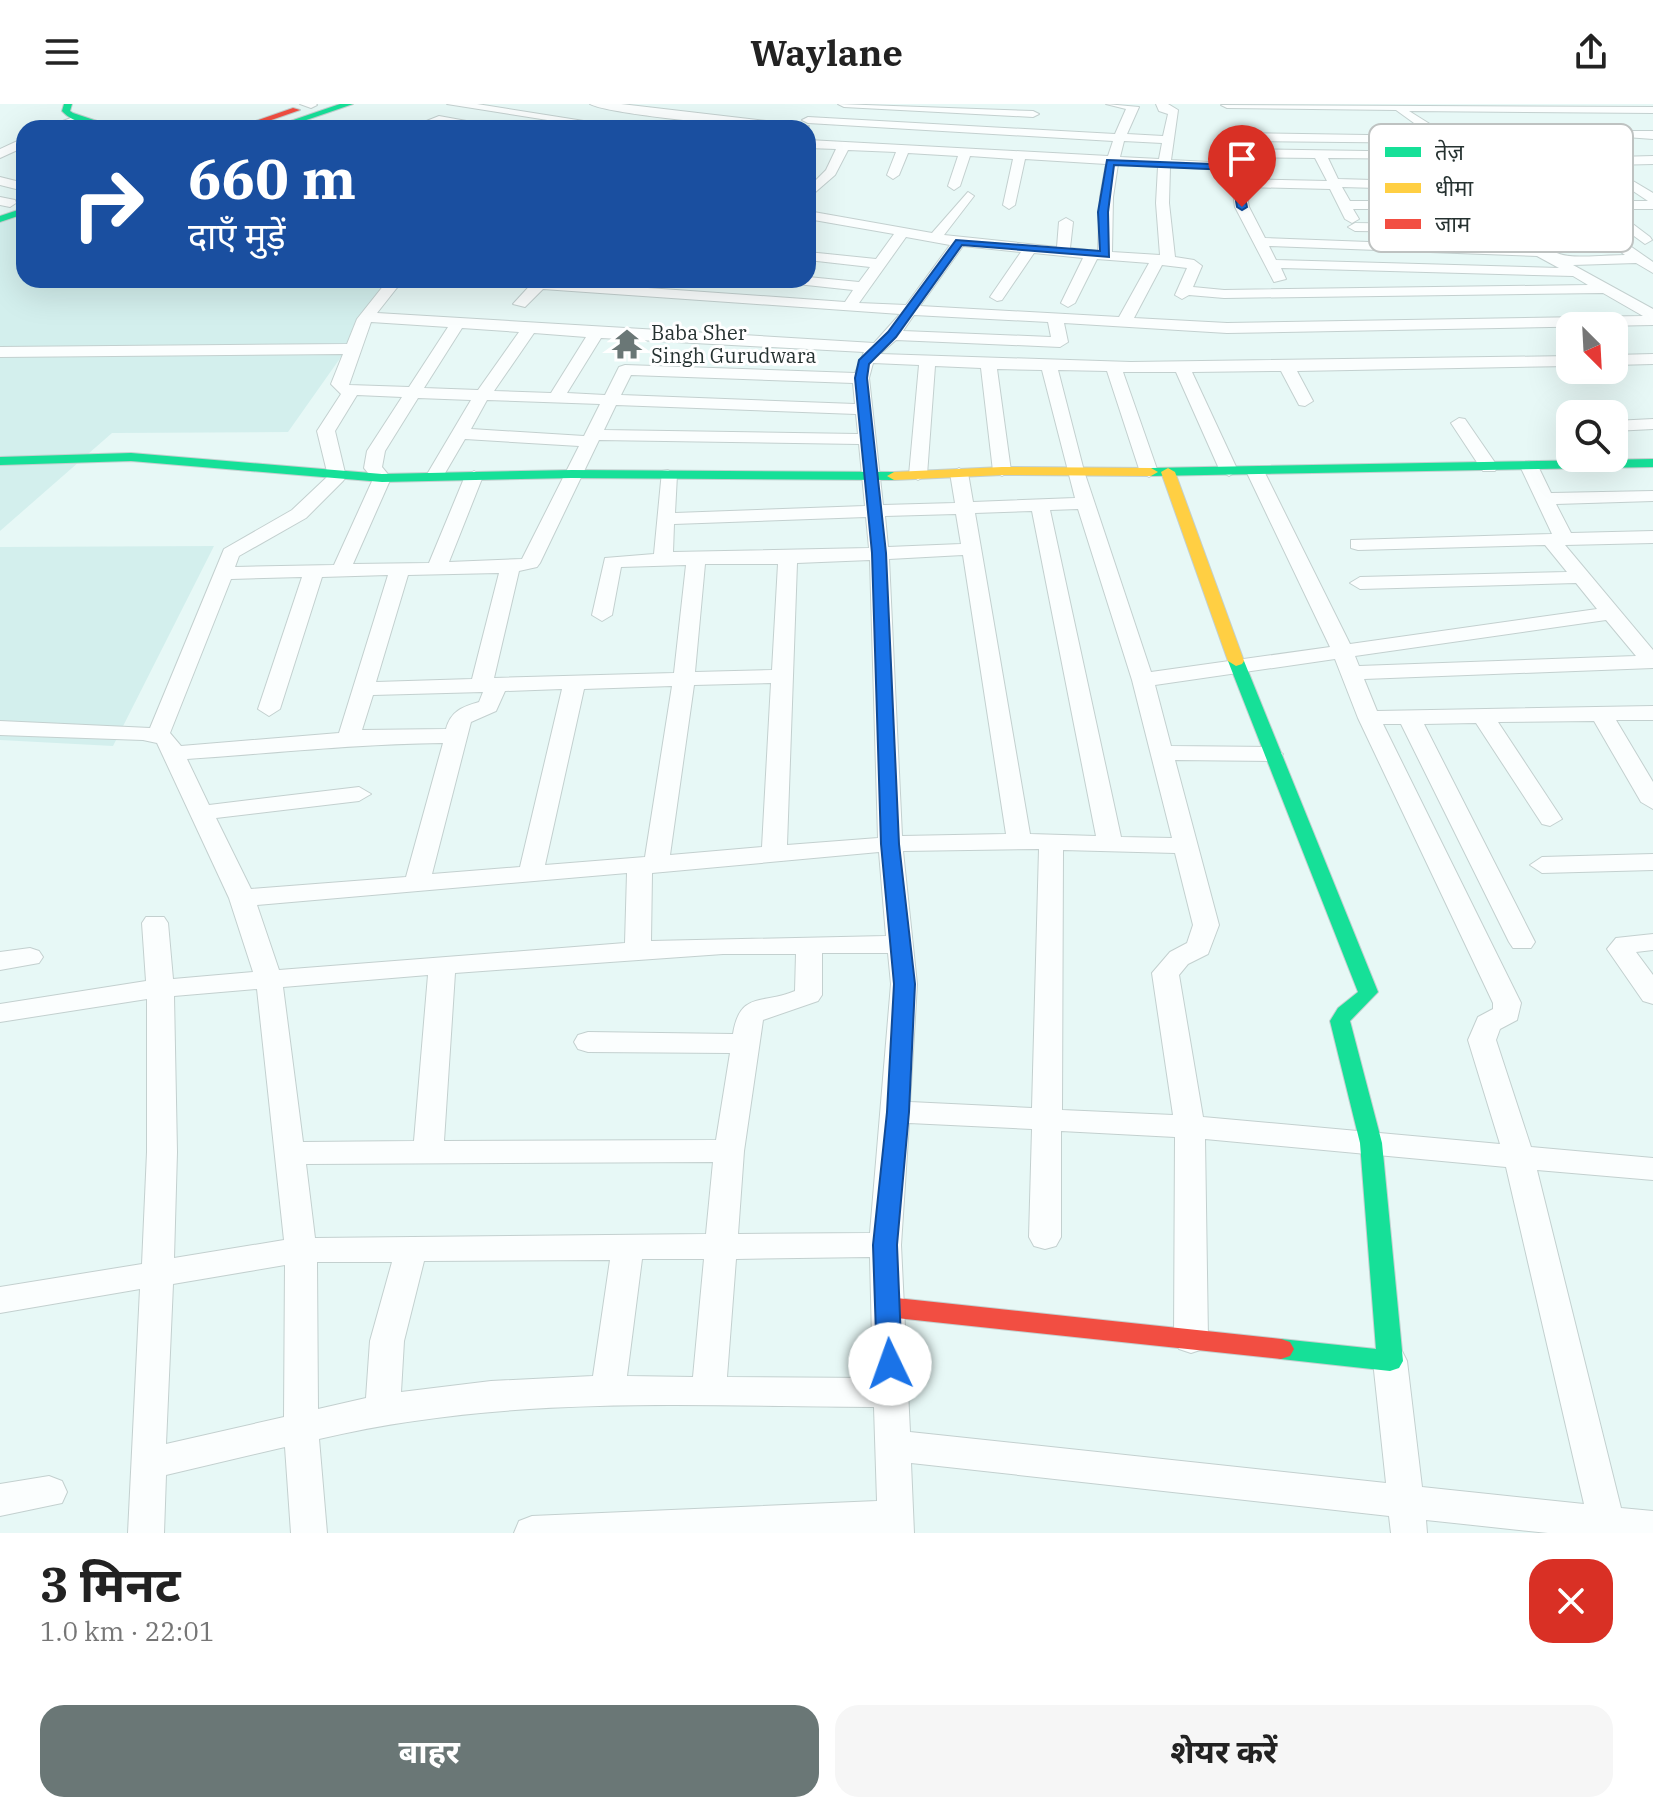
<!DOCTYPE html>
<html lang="hi">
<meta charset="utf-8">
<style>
:root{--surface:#fff;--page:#f6f6f6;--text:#222;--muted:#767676;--accent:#6a7776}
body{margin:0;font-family:"IBM Plex Serif","Noto Sans Devanagari",serif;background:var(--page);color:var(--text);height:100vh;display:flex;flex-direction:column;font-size:30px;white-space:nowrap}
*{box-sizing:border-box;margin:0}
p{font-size:26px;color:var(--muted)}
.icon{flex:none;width:44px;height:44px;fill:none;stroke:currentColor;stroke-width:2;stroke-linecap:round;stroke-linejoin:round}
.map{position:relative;height:1429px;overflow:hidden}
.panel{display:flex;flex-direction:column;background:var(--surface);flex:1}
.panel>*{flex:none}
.top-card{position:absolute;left:16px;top:16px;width:800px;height:168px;border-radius:24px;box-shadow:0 8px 32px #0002;background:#1a4fa0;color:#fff;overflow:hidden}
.needle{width:52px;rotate:156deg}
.buttons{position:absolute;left:1556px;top:208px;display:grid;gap:16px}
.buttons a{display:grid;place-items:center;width:72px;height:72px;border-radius:16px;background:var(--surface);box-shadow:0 8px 32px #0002;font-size:40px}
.pin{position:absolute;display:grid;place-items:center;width:68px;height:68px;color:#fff;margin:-82px -34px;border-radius:50% 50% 50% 0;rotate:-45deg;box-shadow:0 0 8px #0007}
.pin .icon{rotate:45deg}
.me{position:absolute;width:88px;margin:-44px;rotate:357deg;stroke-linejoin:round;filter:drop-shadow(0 0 6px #0008)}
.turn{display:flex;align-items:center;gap:28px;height:168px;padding:0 40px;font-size:36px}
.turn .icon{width:104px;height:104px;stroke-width:2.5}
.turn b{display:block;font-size:56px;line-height:68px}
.round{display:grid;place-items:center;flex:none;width:84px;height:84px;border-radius:24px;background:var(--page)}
.summary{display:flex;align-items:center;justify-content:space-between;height:136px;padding:0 40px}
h1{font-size:48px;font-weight:700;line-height:60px}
.button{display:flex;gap:16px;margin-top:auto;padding:16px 40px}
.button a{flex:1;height:92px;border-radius:24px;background:var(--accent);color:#fff;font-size:32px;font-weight:700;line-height:92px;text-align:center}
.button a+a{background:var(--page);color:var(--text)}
header{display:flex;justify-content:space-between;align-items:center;height:104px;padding:0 40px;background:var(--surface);font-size:36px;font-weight:700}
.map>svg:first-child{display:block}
.built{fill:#d3efed}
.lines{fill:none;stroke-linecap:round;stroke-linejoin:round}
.street-casing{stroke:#c3d0cf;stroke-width:2}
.fast-casing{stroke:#c3d0cf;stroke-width:2}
.slow-casing{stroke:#c3d0cf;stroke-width:2}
.jam-casing{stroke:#c3d0cf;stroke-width:2}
.street{fill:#fbfefe;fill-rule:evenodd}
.fast{fill:#16e098;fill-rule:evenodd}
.slow{fill:#ffcf43;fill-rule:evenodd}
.jam{fill:#f24e42;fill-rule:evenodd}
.route{fill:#1a73e8;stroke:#114b97;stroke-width:2}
.labels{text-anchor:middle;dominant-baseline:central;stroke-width:6;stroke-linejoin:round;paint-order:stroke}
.far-poi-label{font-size:20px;fill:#263231;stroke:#fff;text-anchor:start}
.key{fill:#fff;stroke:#bec2c1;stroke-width:2}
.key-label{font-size:22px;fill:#263231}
</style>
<header><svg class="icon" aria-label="menu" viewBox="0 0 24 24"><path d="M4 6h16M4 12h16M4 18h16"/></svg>Waylane<svg class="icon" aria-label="share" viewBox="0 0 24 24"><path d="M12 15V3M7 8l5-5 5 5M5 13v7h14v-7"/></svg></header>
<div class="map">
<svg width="1653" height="1429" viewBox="0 0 1653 1429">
<rect width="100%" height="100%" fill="#e7f8f6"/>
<!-- built -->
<path class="built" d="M 24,111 L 24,176 L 406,176 L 365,219 L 288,328 L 112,329 L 0,427 L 0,119 Z
M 214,442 L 113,642 L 0,636 L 0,443 Z"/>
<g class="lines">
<!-- street casing -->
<g class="street-casing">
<path id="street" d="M 300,0 L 316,0 L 317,1 L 311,4 Z
M 447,0 L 477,0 L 628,24 L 598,24 Z
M 590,0 L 621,0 L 809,22 C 790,29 608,11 590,0 Z
M 838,0 L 1033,7 L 1039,10 L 1033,13 L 844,3 Z
M 1106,0 L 1139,3 L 1127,30 L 1163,32 L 1168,10 L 1159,7 L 1156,0 L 1168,0 L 1178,6 L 1171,56 L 1229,59 L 1228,49 L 1234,45 L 1431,48 L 1437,52 L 1435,55 L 1328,54 L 1338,75 L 1475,79 L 1442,39 L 1231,37 L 1225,33 L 1231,29 L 1432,32 L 1396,6 L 1227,4 L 1221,1 L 1653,3 L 1653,9 L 1409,7 L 1449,32 L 1562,33 L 1568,37 L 1562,41 L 1455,39 L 1470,57 L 1653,52 L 1653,60 L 1476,64 L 1504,97 L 1587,97 L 1562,78 L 1560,75 L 1566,71 L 1603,97 L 1648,97 L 1624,81 L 1624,75 L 1628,74 L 1653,89 L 1653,105 L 1613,105 L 1650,133 L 1652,136 L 1645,140 L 1597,105 L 1577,105 L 1653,158 L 1653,169 L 1636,159 L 1573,161 L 1653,205 L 1653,221 L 1227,229 L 1064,219 L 1068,238 L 1060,243 L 896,236 L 880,250 L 1131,258 L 1570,252 L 1570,262 L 1297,267 L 1313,297 L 1305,302 L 1299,301 L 1281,267 L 1192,268 L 1238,367 L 1229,372 L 1220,367 L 1176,268 L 1123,268 L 1158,368 L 1149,373 L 1140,368 L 1107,267 L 1058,266 L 1084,367 L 1151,568 L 1330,543 L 1247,369 L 1250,365 L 1256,364 L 1265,369 L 1350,540 L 1597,505 L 1576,479 L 1360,485 L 1350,479 L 1360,473 L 1567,468 L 1545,441 L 1358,446 L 1351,444 L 1351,436 L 1552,430 L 1520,362 L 1529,357 L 1538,362 L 1551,389 L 1653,387 L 1653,397 L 1556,400 L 1571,429 L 1653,427 L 1653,439 L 1565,441 L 1653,546 L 1653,564 L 1364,575 L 1377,607 L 1653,602 L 1653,616 L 1616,616 L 1653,678 L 1653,705 L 1641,698 L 1594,617 L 1498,618 L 1562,715 L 1550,722 L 1542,720 L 1476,619 L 1424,620 L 1535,838 L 1531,844 L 1513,844 L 1509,838 L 1401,620 L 1383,620 L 1521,899 L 1517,916 L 1500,925 L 1496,936 L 1531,1043 L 1653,1054 L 1653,1076 L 1537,1066 L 1621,1404 L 1653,1407 L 1653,1429 L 1548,1429 L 1426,1416 L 1427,1429 L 1391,1429 L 1389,1412 L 911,1359 L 914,1429 L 514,1429 L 519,1417 L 532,1412 L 877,1397 L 874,1303 C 685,1302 505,1291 319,1335 L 327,1429 L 291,1429 L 285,1343 L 166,1371 L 164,1429 L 128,1429 L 140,1185 L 0,1209 L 0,1183 L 142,1160 L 147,1048 L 147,895 L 0,918 L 0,900 L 146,877 L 142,819 L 146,813 L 164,813 L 168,819 L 173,875 L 253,868 L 229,794 L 157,639 L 143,636 L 0,631 L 0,617 L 150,624 L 224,445 L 292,406 L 328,372 L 317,327 L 341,290 L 331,280 L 343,250 L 0,253 L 0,243 L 347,240 L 357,215 L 388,176 L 403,176 L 377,209 L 874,239 L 900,210 L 543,185 L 525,203 L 513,200 L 535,176 L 845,198 L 853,186 L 797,180 L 790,176 L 808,176 L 808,173 L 859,178 L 870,163 L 808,156 L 808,148 L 876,155 L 894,130 L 808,115 L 808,107 L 932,129 L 968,88 L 974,92 L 944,131 L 1057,143 L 1059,118 L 1066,114 L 1073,118 L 1070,144 L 1098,147 L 1100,93 L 1106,60 L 1025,55 L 1015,101 L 1009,105 L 1003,101 L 1013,55 L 970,52 L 960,82 L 954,86 L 948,82 L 958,52 L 908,49 L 899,71 L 893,75 L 887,71 L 896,48 L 848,46 L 835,71 L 812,91 L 808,90 L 808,84 L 826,66 L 836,45 L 808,44 L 808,36 L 1108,52 L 1113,37 L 808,19 L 802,16 L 808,13 L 1115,30 L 1126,5 ZM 1124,37 L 1162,39 L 1159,55 L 1120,53 ZM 1240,53 L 1315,54 L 1327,77 L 1244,75 ZM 1118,60 L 1158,63 L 1156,99 L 1160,151 L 1112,148 L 1113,93 ZM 1170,63 L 1230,66 L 1235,103 L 1274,178 L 1286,175 L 1281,164 L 1573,172 L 1588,181 L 1224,186 L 1193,183 L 1202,162 L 1194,156 L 1175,153 L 1169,99 ZM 1245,83 L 1330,85 L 1345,115 L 1352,119 L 1359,115 L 1353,105 L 1497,105 L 1510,121 L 1355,119 L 1348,123 L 1355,127 L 1517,129 L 1529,144 L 1265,134 L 1249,103 ZM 1342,83 L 1482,87 L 1490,97 L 1350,97 ZM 1511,105 L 1561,105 L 1625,151 C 1553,153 1558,161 1511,105 ZM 906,133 L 950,141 L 906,201 L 859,199 ZM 963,142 L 1021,148 L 990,193 L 997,197 L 1002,196 L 1034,149 L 1083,154 L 1061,199 L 1068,203 L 1075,199 L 1097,155 L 1149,159 L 1119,213 L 920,202 ZM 1269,142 L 1537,152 L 1559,164 L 1276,156 ZM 1162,161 L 1187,164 L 1175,191 L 1182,195 L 1189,191 L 1224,194 L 1603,189 L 1643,212 L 1227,219 L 1134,214 ZM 914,211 L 1048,218 L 1051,233 L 903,227 ZM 371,218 L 448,223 L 409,283 L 349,281 ZM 462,224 L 519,228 L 478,286 L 424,284 ZM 534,229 L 586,233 L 551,289 L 494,287 ZM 601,234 L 864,248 L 855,269 L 625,261 L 619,263 L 605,291 L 567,289 ZM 873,259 L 919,261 L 909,371 L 918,376 L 927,371 L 935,262 L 981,264 L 993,367 L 1002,372 L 1011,367 L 997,265 L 1042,266 L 1075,394 L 973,398 L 968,369 L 959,364 L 950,369 L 955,399 L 883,401 L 869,274 ZM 631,271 L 853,279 L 855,300 L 621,291 ZM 357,291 L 402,293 L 367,347 L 364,364 L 373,375 L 334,461 L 235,463 L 239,452 L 306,414 L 343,377 L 346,373 L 335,327 ZM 418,294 L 471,296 L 426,372 L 429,376 L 441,376 L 465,335 L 579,342 L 522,455 L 449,458 L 483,372 L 474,367 L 465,372 L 429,459 L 353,460 L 391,374 L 382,363 L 385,347 ZM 487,296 L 600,300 L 584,332 L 471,325 ZM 616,301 L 856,310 L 858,330 L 604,326 ZM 599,336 L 859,340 L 865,402 L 675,409 L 677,371 L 668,366 L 662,367 L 654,450 L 605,454 L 592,511 L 602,517 L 612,511 L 621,463 L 686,461 L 674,569 L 494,574 L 519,467 L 537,463 L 540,459 ZM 1078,405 L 1132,576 L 1172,734 L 1121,733 L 1050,406 ZM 1032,407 L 1096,732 L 1030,730 L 975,409 ZM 956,410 L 961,440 L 888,443 L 885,412 ZM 866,413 L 869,444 L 673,448 L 674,420 ZM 963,451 L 1006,730 L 902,732 L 889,455 ZM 870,456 L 878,734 L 787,741 L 797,459 ZM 705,460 L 778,460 L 772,566 L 695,568 ZM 499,469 L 472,575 L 376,578 L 408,471 ZM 388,471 L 339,629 L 181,642 L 170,629 L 231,475 L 302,473 L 258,605 L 269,612 L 280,605 L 322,473 ZM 1606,516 L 1636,552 L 1359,562 L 1355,552 ZM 1335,555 L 1358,614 L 1493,899 L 1493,905 L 1478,913 L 1468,936 L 1500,1040 L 1203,1013 L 1179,871 L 1188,860 L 1208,850 L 1219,821 L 1175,656 L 1272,657 L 1283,650 L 1272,643 L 1171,642 L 1155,581 ZM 771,579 L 762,743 L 670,751 L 694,581 ZM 672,582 L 645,753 L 545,761 L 584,585 ZM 562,585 L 520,763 L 432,770 L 471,618 L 496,607 L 505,587 ZM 483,588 L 479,598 C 462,603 451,607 446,625 L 362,626 L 373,591 ZM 443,639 L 406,773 L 251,785 L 216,714 L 359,697 L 371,690 L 359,683 L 209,701 L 187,655 C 273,649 357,640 443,639 ZM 1039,745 L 1032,1004 L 910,998 L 917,880 L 903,747 ZM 1063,746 L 1175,749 L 1193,821 L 1187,839 L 1170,848 L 1152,869 L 1173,1011 L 1062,1006 ZM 879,748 L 886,832 L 651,837 L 652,769 ZM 627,769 L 625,839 L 279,866 L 257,801 ZM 822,849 L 888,849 L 891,880 L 870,1129 L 738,1130 L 744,1047 L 763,916 L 818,897 L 822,891 ZM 723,850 L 796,850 L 795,887 C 763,901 740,886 733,930 L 588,928 L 578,931 L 574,938 L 578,945 L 588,948 L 730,949 L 716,1036 L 444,1037 L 455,869 ZM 428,871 L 414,1037 L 303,1038 L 283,883 ZM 257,885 L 284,1136 L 174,1154 L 177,1048 L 174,892 ZM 909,1019 L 1032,1025 L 1029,1133 L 1034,1142 L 1045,1145 L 1056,1142 L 1061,1133 L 1061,1027 L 1175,1033 L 1174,1235 L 1179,1245 L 1191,1249 L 1203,1245 L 1208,1235 L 1205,1035 L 1506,1063 L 1584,1400 L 1422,1383 L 1407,1257 L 1402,1247 L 1390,1243 L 1378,1247 L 1373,1257 L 1386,1379 L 910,1328 L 901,1141 ZM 713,1058 L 706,1130 L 315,1134 L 306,1060 ZM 870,1153 L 873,1274 L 727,1273 L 736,1155 ZM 642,1155 L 704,1155 L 693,1273 L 627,1272 ZM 610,1156 L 593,1272 L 491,1277 L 401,1288 L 404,1237 L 424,1157 ZM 317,1158 L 392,1158 L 370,1237 L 366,1294 L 318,1305 ZM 285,1161 L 284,1313 L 166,1340 L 173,1180 Z
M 79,11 L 83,16 L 61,24 L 44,24 Z
M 439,12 L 483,20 C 471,27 456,19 443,19 C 432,19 421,24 409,24 Z
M 1630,27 L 1653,27 L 1653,35 L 1626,33 L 1624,31 Z
M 24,34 L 24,43 L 0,54 L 0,45 Z
M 0,73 L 24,79 L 24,87 L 0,81 Z
M 0,93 L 15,96 L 16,99 L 10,103 L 0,101 Z
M 1653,250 L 1653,260 L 1614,261 L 1614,251 Z
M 1459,314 L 1465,315 L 1498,363 L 1495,367 L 1483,367 L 1480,363 L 1451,319 Z
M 1653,315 L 1653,325 L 1614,327 L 1614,317 Z
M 1653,750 L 1653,766 L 1542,769 L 1530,761 L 1542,753 Z
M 1653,830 L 1653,846 L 1636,848 L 1653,871 L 1653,900 L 1643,897 L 1607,845 L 1616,834 Z
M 30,844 L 39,847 L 43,853 L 39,859 L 0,866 L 0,848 Z
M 49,1372 L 62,1377 L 67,1388 L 62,1399 L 0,1412 L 0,1380 Z"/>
</g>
<!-- fast casing -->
<g class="fast-casing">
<path id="fast" d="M 64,0 L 72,0 L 70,7 L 73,9 L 118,24 C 101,24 73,20 62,7 Z
M 340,0 L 353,0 L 283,24 L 270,24 Z
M 24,104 L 24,110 L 0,118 L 0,112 Z
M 131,349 L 382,370 L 572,366 L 894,368 L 901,372 L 894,376 L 572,374 L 382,378 L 131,357 L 0,361 L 0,353 Z
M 1653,355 L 1653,363 L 1151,372 L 1144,368 L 1151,364 Z
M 1236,552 L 1244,557 L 1378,888 L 1350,917 L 1382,1039 L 1403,1257 L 1399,1264 L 1390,1267 L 1281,1255 L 1272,1252 L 1268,1245 L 1272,1238 L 1281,1235 L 1376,1245 L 1360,1039 L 1330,917 L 1338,904 L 1358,888 L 1228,557 Z"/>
</g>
<!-- slow casing -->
<g class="slow-casing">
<path id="slow" d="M 1002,363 L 1151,364 L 1158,368 L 1151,372 L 1002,371 L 894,376 L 887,372 L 894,368 Z
M 1168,364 L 1175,368 L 1244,557 L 1242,560 L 1236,562 L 1228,557 L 1161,368 Z"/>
</g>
<!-- jam casing -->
<g class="jam-casing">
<path id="jam" d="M 293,4 L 300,6 L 248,24 L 235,24 Z
M 887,1193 L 1281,1235 L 1290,1238 L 1294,1245 L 1290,1252 L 1281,1255 L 887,1213 L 878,1210 L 875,1203 L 878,1196 Z"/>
</g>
<!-- street -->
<use href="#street" class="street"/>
<!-- fast -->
<use href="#fast" class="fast"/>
<!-- slow -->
<use href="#slow" class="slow"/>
<!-- jam -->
<use href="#jam" class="jam"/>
</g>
<!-- route -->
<path class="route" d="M 1107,56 L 1238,61 L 1247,103 L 1242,106 L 1237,103 L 1231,66 L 1114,61 L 1108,108 L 1109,153 L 962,141 L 896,233 L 869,260 L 867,274 L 886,449 L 899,740 L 915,880 L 909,1008 L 897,1141 L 902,1260 L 899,1268 L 890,1271 L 881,1268 L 877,1260 L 873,1141 L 887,1008 L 894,880 L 881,740 L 872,449 L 855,274 L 859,256 L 888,228 L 956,136 L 1100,147 L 1098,108 Z"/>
<!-- icons -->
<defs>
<g id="temple-bare" transform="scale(2.4)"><path d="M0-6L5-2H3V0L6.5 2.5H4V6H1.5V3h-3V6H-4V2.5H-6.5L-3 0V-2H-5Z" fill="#6a7776" stroke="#fff" stroke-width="2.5" paint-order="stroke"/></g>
</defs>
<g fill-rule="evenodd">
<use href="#temple-bare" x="627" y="240"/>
</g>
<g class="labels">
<!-- far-poi labels -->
<g class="far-poi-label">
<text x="651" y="228">Baba Sher<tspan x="651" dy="23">Singh Gurudwara</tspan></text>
</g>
</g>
<!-- legend -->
<rect x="1369" y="20" width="264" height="128" rx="12" class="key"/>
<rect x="1385" y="43" width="36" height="10" fill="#16e098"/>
<rect x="1385" y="79" width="36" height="10" fill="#ffcf43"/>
<rect x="1385" y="115" width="36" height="10" fill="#f24e42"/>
<g class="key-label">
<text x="1435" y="56">तेज़</text>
<text x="1435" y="92">धीमा</text>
<text x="1435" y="128">जाम</text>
</g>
</svg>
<div class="buttons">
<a><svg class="needle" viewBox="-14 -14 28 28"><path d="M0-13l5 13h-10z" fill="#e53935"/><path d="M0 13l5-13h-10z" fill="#767676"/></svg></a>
<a><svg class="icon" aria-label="search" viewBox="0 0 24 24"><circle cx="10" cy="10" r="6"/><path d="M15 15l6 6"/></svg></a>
</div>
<div class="pin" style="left:1242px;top:103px;background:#d93025"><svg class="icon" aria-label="arrive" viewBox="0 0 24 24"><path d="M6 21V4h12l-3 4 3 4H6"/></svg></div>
<svg class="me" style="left:890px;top:1260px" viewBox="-20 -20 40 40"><circle r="19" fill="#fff"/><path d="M0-13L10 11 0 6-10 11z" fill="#1a73e8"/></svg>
<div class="top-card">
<div class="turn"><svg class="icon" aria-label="right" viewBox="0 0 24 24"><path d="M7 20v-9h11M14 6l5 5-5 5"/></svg><div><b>660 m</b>दाएँ मुड़ें</div></div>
</div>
</div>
<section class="panel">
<div class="summary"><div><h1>3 मिनट</h1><p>1.0 km · 22:01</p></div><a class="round" style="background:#d93025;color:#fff"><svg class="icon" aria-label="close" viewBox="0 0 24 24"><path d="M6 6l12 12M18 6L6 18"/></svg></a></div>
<div class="button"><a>बाहर</a><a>शेयर करें</a></div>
</section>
